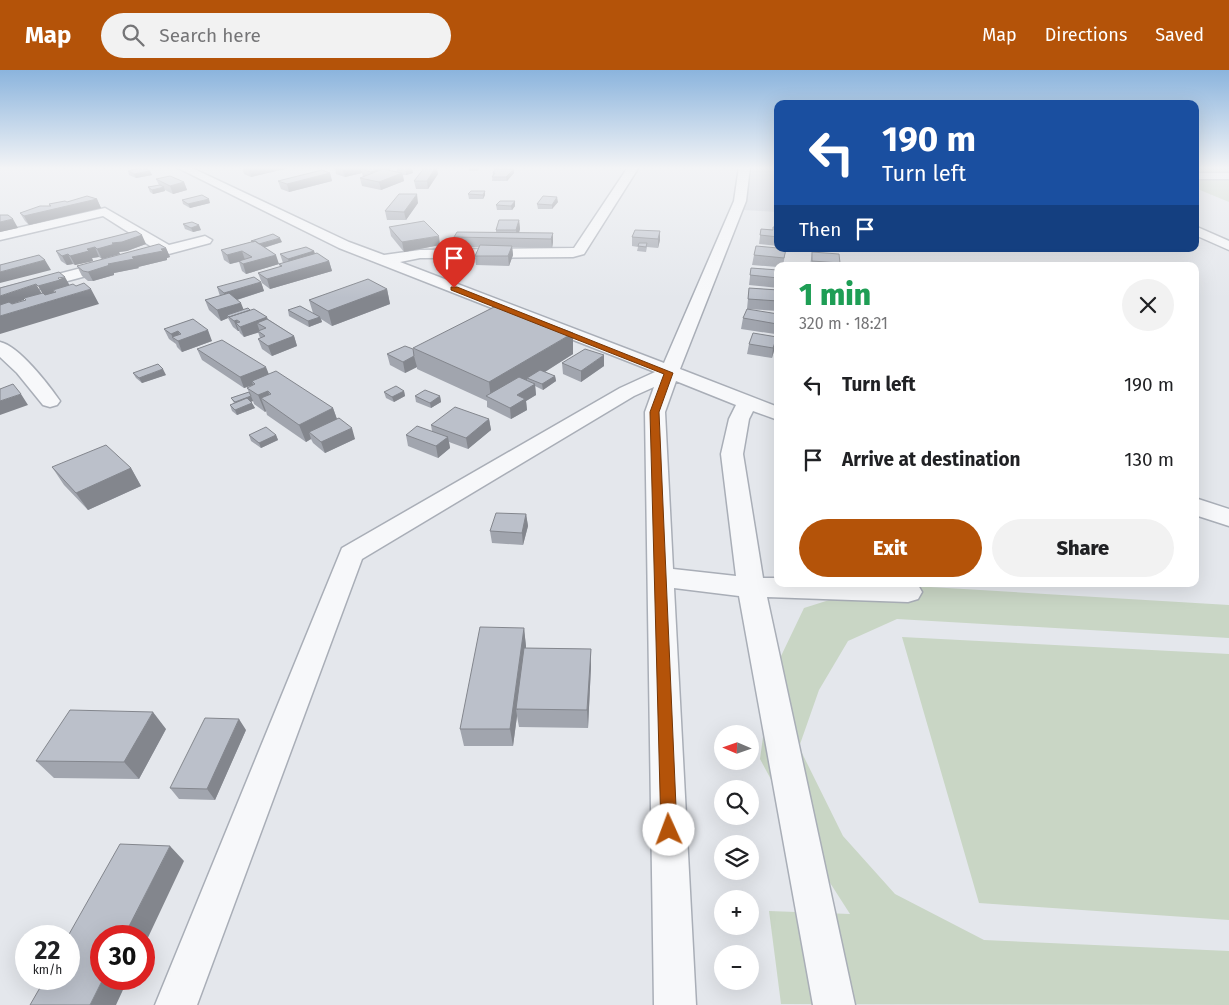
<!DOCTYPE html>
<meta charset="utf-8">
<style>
:root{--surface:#fff;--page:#f2f2f2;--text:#202124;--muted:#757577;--accent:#b45309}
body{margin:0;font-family:"Fira Sans",sans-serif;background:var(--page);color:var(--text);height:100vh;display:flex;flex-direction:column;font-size:19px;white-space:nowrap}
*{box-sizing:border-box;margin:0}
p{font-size:16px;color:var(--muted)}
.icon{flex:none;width:28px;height:28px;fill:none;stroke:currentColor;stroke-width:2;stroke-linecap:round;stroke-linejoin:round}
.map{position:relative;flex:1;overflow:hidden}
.details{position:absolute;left:774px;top:192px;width:425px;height:325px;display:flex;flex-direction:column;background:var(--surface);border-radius:10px;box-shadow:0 5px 20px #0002}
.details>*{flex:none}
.guide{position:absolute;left:774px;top:30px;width:425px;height:152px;border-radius:10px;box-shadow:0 5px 20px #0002;background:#1a4fa0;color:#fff;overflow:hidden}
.needle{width:32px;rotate:272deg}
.fabs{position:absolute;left:714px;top:655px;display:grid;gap:10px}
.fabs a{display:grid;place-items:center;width:45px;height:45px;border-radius:50%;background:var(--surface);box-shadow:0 5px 20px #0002;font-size:25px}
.speed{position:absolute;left:15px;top:855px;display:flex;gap:10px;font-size:25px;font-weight:700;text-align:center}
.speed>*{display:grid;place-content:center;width:65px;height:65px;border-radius:50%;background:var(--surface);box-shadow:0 5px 20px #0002;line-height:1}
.speed small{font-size:12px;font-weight:400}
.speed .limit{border:8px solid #d22;background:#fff;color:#111}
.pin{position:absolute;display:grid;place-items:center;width:42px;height:42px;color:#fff;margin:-51px -21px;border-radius:50% 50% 50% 0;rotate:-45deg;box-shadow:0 0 5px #0007}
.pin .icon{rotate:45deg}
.me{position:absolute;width:55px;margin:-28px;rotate:358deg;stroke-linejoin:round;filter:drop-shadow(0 0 4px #0008)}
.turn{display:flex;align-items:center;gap:18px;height:105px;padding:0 25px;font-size:22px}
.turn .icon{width:65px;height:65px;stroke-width:2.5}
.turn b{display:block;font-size:35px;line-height:42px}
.then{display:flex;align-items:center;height:48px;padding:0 25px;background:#0003;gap:10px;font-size:19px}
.round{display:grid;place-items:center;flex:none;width:52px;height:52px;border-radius:26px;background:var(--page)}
.headline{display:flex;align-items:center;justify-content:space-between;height:85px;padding:0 25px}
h1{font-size:30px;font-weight:800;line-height:38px;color:#1e9e55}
.action{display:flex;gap:10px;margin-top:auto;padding:10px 25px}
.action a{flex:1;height:58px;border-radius:30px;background:var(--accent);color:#fff;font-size:20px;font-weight:800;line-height:58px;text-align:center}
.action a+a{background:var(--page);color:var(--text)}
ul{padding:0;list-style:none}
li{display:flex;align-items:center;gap:15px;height:75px;padding:0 25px}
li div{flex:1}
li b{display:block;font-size:19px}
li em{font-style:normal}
header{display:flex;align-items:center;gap:30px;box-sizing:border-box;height:70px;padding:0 25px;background:var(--accent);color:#fff}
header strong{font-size:24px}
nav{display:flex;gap:28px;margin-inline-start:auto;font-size:18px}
.search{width:350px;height:45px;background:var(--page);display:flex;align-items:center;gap:12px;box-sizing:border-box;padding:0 18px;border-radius:28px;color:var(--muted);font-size:19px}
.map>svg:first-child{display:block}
.built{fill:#d2d6de}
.green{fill:#c9d6c5}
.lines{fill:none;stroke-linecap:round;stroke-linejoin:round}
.minor-casing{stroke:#a9aeb7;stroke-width:3}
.minor{fill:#f7f8fa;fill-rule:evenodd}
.wall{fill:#a1a5ae}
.shaded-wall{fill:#83868d}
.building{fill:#bbc0ca;stroke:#83868d}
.route{fill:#b45309;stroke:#753606}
</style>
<header>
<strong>Map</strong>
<div class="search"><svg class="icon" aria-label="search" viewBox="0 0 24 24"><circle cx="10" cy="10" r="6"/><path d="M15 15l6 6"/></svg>Search here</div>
<nav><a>Map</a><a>Directions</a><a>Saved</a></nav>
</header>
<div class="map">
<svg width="1229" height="935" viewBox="0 0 1229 935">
<rect width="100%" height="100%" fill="#e4e7ec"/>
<!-- built -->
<path class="built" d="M 753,97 L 777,97 L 777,142 L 743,140 Z"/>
<!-- green -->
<path class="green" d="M 1195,97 L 1229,97 L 1229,132 L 1195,118 Z
M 880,514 L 1229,535 L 1229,568 L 897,549 L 848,571 L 819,620 L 799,677 L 843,766 L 895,824 L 984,870 L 1229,881 L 1229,935 L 781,934 L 769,841 L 850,844 L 809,780 L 760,689 L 771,607 L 804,538 Z
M 902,567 L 1229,584 L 1229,850 L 979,833 Z"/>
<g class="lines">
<!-- minor casing -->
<g class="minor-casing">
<path id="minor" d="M 176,97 L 190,97 L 349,172 L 384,185 L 420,180 L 574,178 L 628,97 L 639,97 L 584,184 L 573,187 L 420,188 L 400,192 L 664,293 L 734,131 L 739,97 L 750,97 L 746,131 L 680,299 L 778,337 L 778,350 L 753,341 L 749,349 L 743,384 L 763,508 L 778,508 L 778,514 L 914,514 L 918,515 L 922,522 L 918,529 L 908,532 L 767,527 L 855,935 L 813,935 L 739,526 L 674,518 L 696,935 L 654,935 L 645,342 L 654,317 L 634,326 L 362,489 L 197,935 L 155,935 L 342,478 L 620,318 L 655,302 L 339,178 ZM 676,311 L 736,335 L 729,349 L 721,384 L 736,506 L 673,499 L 665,342 Z
M 1195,103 L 1229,103 L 1229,109 L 1195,109 Z
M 105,138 L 169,175 L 205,166 L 212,170 L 210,173 L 0,229 L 0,219 L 155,179 L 103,146 L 0,170 L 0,162 Z
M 1195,156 L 1229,171 L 1229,180 L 1195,165 Z
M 0,272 C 19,276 48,314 60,331 L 57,335 L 50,337 L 43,335 L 17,303 L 0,287 Z
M 1195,428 L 1229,439 L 1229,456 L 1195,445 Z"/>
</g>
<!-- minor -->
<use href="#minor" class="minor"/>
</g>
<!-- wall -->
<path class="wall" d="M 242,97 L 293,97 L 251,107 L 244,104 Z
M 335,97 L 389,97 L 390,101 L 397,102 L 397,100 L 412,99 L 413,103 L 406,105 L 403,105 L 404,111 L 381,120 L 362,116 L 360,108 L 363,107 L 362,103 L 345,107 L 336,104 Z
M 425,97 L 437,97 L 438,104 L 428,119 L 416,119 L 414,111 Z
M 469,97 L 479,97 L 479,98 L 478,101 L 469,101 Z
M 514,99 L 514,103 L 507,111 L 492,111 L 493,103 Z
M 128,101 L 150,101 L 152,105 L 136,108 L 129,105 Z
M 330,103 L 332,111 L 289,122 L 281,119 L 278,111 Z
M 156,109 L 184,112 L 187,120 L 173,124 L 165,120 L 165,121 L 153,124 L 150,122 L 148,117 L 159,115 Z
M 471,121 L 485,125 L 483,129 L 469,129 L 468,124 Z
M 97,129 L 101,138 L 29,155 L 25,151 L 20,143 L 49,136 L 49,134 Z
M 182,130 L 210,133 L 190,138 L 183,134 Z
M 558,132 L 552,139 L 538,139 L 537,134 Z
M 418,133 L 406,150 L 387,150 L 385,141 Z
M 496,135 L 515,136 L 512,140 L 497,140 Z
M 519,150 L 520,159 L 519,163 L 553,163 L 553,172 L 552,178 L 512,177 L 513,185 L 509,196 L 476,195 L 475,186 L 479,177 L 455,177 L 454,167 L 496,162 L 496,160 Z
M 183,154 L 201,160 L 193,162 L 185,159 Z
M 389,157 L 440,175 L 404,182 L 391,166 Z
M 778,157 L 778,176 L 759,174 L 761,159 L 773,160 Z
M 660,161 L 660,170 L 658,178 L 647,177 L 646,182 L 637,181 L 638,177 L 632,176 L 632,167 Z
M 251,171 L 282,172 L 264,178 L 279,194 L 246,204 L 242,201 L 239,192 L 230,194 L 224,190 L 221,180 L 251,172 Z
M 146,174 L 127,181 L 119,182 L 120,184 L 102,189 L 99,187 L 92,188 L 93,191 L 75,195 L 73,194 L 67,195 L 61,191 L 56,181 Z
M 166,178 L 170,187 L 167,188 L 167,190 L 138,197 L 139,198 L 114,203 L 114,205 L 93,211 L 88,211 L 82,206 L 77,196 Z
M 786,179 L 783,196 L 778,196 L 778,197 L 752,195 L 754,185 Z
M 314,181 L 315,184 L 329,191 L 332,201 L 270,219 L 262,213 L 258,203 L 280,197 L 279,194 L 283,193 L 280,184 Z
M 812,182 L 840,193 L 839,196 L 810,196 Z
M 751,198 L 778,200 L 778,218 L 749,215 Z
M 261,212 L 264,221 L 237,230 L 244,240 L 268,249 L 294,266 L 297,276 L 272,286 L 262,279 L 258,269 L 260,268 L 258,262 L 244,267 L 240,263 L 239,261 L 238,261 L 233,257 L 228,248 L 221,251 L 209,240 L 205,230 L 220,226 L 217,217 Z
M 749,218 L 778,220 L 778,241 L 747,239 Z
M 387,219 L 390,234 L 332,256 L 321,249 L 322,252 L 309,257 L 289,246 L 288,240 L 313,243 L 309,230 Z
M 778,244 L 778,257 L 775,264 L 741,259 L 743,248 Z
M 193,249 L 212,271 L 182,282 L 177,277 L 176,274 L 169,269 L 164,259 Z
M 749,274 L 775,277 L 772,288 L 747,284 Z
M 197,279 L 269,304 L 333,338 L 337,349 L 355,369 L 325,383 L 313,373 L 311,369 L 306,372 L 267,345 L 266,341 L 265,342 L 254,334 L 253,331 L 251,332 L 255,338 L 237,345 L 232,341 L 230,335 L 234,333 L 231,328 L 249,322 L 247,318 L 253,315 L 244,318 L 202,290 Z
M 413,279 L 573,284 L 545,302 L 555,306 L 556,311 L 543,320 L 535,316 L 536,325 L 526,331 L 527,340 L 511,349 L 487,337 L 487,331 L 417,299 L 417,297 L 405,303 L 390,295 L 387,284 Z
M 562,293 L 604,296 L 581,312 L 563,304 Z
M 133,303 L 166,305 L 142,313 L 136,308 Z
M 404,321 L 405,326 L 394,332 L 386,328 L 384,322 Z
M 415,326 L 440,326 L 441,332 L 431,338 L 416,332 Z
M 489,349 L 491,360 L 468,379 L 449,372 L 450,378 L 438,388 L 408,376 L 406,365 L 432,361 L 431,355 Z
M 249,365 L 276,365 L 278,370 L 261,378 L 251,371 Z
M 52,397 L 131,398 L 141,416 L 88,440 L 64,415 Z
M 526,444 L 528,456 L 523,475 L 492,473 L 490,461 Z
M 524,558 L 526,578 L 591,579 L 591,596 L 588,658 L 519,657 L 517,646 L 513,676 L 464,676 L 460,659 Z
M 166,659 L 139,709 L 54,708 L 36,691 Z
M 246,660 L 215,730 L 179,729 L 170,718 Z"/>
<!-- shaded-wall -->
<path class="shaded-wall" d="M 258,97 L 293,97 L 251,107 L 249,99 Z
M 352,97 L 389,97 L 391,104 L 373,110 L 371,102 L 361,99 L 362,103 L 345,107 L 343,100 Z
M 436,97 L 438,104 L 428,119 L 427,111 Z
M 412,99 L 413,103 L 406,105 L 406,101 Z
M 514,99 L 514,103 L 507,111 L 506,107 Z
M 150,101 L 152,105 L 136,108 L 134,104 Z
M 330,103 L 332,111 L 289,122 L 287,114 Z
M 402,103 L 404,111 L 381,120 L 379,112 Z
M 184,112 L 187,120 L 173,124 L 170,116 Z
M 164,117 L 165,121 L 153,124 L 152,120 Z
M 485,121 L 485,125 L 483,129 L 483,125 Z
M 417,124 L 418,133 L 406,150 L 404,142 Z
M 557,127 L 558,132 L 552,139 L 552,135 Z
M 97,129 L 101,138 L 29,155 L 24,146 Z
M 209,129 L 210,133 L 190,138 L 188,134 Z
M 515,131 L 515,136 L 512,140 L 511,136 Z
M 13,149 L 18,158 L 0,162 L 0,152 Z
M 519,150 L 520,159 L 517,169 L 516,160 Z
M 199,155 L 201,160 L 193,162 L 191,158 Z
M 660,161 L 660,170 L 658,178 L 658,169 Z
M 553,163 L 553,172 L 552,178 L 551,169 Z
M 142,165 L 146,174 L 127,181 L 119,182 L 120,184 L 102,189 L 97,179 L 112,173 Z
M 439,166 L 440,175 L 404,182 L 402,172 Z
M 280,168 L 282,172 L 259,179 L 257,175 Z
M 512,176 L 513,185 L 509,196 L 508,186 Z
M 95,177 L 99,187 L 92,188 L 93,191 L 75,195 L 70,186 L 87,179 Z
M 166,178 L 170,187 L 167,188 L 167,190 L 138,197 L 139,198 L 114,203 L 114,205 L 93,211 L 88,202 L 108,194 Z
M 242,181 L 245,190 L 230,194 L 227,185 Z
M 314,181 L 317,191 L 291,198 L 288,189 Z
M 68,184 L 73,194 L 67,195 L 62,186 Z
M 276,185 L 279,194 L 246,204 L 243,194 Z
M 45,190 L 51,200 L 0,213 L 0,202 Z
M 329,191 L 332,201 L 270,219 L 267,209 Z
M 65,207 L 70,216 L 53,220 L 55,223 L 44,226 L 38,216 Z
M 261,212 L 264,221 L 227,233 L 224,223 Z
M 36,214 L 42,224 L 24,228 L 24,230 L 0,238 L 0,226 Z
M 91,219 L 99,234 L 0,264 L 0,246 Z
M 387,219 L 390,234 L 332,256 L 328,241 Z
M 241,233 L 245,243 L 227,245 L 228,248 L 221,251 L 217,240 Z
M 267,247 L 271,258 L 266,258 L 257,253 L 260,262 L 244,267 L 240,257 Z
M 320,247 L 322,252 L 309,257 L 308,251 Z
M 237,250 L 239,256 L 236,253 L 239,261 L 238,261 L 234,251 Z
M 778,251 L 778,257 L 775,264 L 777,254 Z
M 208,260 L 212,271 L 182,282 L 178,271 L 172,267 L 176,274 L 171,264 L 178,261 L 182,269 Z
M 573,263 L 573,284 L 532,310 L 527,308 L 527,312 L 491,329 L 489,312 Z
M 294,266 L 297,276 L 272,286 L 268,276 Z
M 777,267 L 775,277 L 772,288 L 773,278 Z
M 604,285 L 604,296 L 581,312 L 581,301 Z
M 414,286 L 417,297 L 405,303 L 403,292 Z
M 266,297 L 270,307 L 252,311 L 253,315 L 244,318 L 240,307 Z
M 163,299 L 166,305 L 142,313 L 139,308 Z
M 555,306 L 556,311 L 543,320 L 542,314 Z
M 535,314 L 536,325 L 526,331 L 527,340 L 511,349 L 510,338 L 517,325 Z
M 268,321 L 274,337 L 261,328 L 266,341 L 265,342 L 258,325 Z
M 404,321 L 405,326 L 394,332 L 392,327 Z
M 21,324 L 28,335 L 0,345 L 0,331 Z
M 251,326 L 253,331 L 237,337 L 235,332 Z
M 440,326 L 441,332 L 431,338 L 430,333 Z
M 252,333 L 255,338 L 237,345 L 235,340 Z
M 333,338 L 339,355 L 309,362 L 311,369 L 306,372 L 299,355 Z
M 489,349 L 491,360 L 468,379 L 466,368 Z
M 352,358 L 355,369 L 325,383 L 321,372 Z
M 276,365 L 278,370 L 261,378 L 259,373 Z
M 448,367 L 450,378 L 438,388 L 436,376 Z
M 131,398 L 141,416 L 88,440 L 76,423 Z
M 526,444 L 528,456 L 523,475 L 522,463 Z
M 524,558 L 526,576 L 518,640 L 516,639 L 517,646 L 513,676 L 510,659 Z
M 591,579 L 591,596 L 588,658 L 587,640 Z
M 153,642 L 166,659 L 139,709 L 124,692 Z
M 239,649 L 246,660 L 215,730 L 207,719 Z
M 170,776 L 184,791 L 144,876 L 144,866 L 124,866 Z
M 103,909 L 128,909 L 116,935 L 90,935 Z"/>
<!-- building -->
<path class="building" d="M 143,97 L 150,101 L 134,104 L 128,101 Z
M 244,97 L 258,97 L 249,99 Z
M 337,97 L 352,97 L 343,100 Z
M 367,97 L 384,97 L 371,102 L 361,99 Z
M 403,97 L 412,99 L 406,101 L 397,100 Z
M 425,97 L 436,97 L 427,111 L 414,111 Z
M 383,99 L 402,103 L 379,112 L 360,108 Z
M 495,99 L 514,99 L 506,107 L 492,107 L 495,103 L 493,103 Z
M 322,100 L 330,103 L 287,114 L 278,111 Z
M 170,106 L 184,112 L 170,116 L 156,109 Z
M 160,115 L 164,117 L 152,120 L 148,117 Z
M 471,121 L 485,121 L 483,125 L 468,124 Z
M 399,124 L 417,124 L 404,142 L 385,141 Z
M 202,125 L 209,129 L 188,134 L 182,130 Z
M 87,126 L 97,129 L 24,146 L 20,143 L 40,136 L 51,136 L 49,134 L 65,131 L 67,132 Z
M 543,126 L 557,127 L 552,135 L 537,134 Z
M 500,131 L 515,131 L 511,136 L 496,135 Z
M 0,145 L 8,145 L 13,149 L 0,152 Z
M 499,150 L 519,150 L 516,160 L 496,160 Z
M 424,151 L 439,166 L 402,172 L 389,157 Z
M 192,152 L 199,155 L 191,158 L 183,154 Z
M 773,157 L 778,157 L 778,167 L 760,165 L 761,159 L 773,160 Z
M 635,160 L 660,161 L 658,169 L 632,167 Z
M 136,161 L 142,165 L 122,172 L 112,173 L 115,174 L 97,179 L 95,177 L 87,179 L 89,181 L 70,186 L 68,184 L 62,186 L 56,181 Z
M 457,162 L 553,163 L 551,169 L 454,167 Z
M 273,164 L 280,168 L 259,174 L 255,171 L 253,172 L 251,171 Z
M 255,171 L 276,185 L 243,194 L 239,191 L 252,187 L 242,181 L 227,185 L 221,180 Z
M 639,173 L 647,173 L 646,177 L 638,176 Z
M 159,174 L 166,178 L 161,179 L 163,181 L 132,187 L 134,189 L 108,194 L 110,195 L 88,202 L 83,201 L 77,196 Z
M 480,175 L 512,176 L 508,186 L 475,186 Z
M 756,176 L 778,178 L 778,179 L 786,179 L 784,188 L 754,185 Z
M 306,177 L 314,181 L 288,189 L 280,184 Z
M 812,182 L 839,184 L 840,193 L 812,191 Z
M 317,183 L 329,191 L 267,209 L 258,203 L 282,196 L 279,194 Z
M 39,185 L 45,190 L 0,202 L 0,195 Z
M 751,198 L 778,200 L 778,208 L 750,205 Z
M 59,202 L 65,207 L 58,208 L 60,210 L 38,216 L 36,214 L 0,226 L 0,218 Z
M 254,207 L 261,212 L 224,223 L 217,217 Z
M 368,209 L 387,219 L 328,241 L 309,230 Z
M 84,213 L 91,219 L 0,246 L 0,235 L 9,232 L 12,234 L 26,230 L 24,228 L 43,223 L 45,225 L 56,222 L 53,220 L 73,214 L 76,216 Z
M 749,218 L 778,220 L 778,231 L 748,229 Z
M 229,223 L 241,233 L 217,240 L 205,230 Z
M 498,235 L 573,263 L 489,312 L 413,278 Z
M 300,236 L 320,247 L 308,251 L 288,240 Z
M 248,238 L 250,240 L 229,247 L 227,245 Z
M 254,239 L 267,247 L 240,257 L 236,253 L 240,252 L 237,250 L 234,251 L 229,247 Z
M 747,239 L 778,244 L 778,251 L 777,254 L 743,248 Z
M 193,249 L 208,260 L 178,271 L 172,267 L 181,264 L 178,261 L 171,264 L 164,259 Z
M 267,249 L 294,266 L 268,276 L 258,269 L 265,266 L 258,261 L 266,258 L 257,253 Z
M 753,263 L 777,267 L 773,278 L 749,274 Z
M 222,270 L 266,297 L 240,307 L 197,279 Z
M 405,276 L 413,279 L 414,286 L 403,292 L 387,284 Z
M 585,279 L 604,285 L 581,301 L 562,293 Z
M 158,294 L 163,299 L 139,308 L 133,303 Z
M 540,300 L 555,306 L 542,314 L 527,308 Z
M 276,301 L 333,338 L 299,355 L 261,328 L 271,324 L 268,321 L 258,325 L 247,318 L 255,314 L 252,311 Z
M 519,307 L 535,314 L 517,325 L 525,329 L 510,338 L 486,326 Z
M 13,314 L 21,324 L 0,331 L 0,319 Z
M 396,316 L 404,321 L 392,327 L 384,322 Z
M 425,320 L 440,326 L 430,333 L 415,326 Z
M 249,322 L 251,326 L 235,332 L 231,328 Z
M 247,328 L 252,333 L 235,340 L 230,335 Z
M 455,337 L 489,349 L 466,368 L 431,355 Z
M 339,348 L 352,358 L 321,372 L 309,362 Z
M 417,356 L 448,367 L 436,376 L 406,365 Z
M 266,357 L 276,365 L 259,373 L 249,365 Z
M 106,375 L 131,398 L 76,423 L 52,397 Z
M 496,443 L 526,444 L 522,463 L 490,461 Z
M 480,557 L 524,558 L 510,659 L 460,659 Z
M 524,578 L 591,579 L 587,640 L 516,639 Z
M 70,640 L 153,642 L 124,692 L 36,691 Z
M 205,648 L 239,649 L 207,719 L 170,718 Z
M 120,774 L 170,776 L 124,866 L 101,866 L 101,909 L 103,909 L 90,935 L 30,935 L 45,909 L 69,909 L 68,866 Z"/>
<!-- sky -->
<linearGradient id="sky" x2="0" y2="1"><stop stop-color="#8bb4dd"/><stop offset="0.43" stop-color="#f3f4f6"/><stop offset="1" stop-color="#f3f4f6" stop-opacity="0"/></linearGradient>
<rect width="1229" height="228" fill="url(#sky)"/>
<!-- route -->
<path class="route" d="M 451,217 L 457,217 L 673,303 L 659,342 L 677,760 L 675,766 L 669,768 L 663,766 L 661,760 L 650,342 L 664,304 L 451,220 Z"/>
</svg>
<div class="fabs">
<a><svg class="needle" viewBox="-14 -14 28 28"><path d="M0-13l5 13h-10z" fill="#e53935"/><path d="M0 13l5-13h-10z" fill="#757577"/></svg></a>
<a><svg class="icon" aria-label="search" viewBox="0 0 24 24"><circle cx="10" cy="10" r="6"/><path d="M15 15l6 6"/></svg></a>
<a><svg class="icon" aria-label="layers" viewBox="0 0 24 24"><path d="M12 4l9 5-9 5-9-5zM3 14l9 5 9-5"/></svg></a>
<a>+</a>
<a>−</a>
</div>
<div class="speed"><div>22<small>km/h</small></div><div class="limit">30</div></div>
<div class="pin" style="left:454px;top:218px;background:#d93025"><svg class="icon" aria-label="arrive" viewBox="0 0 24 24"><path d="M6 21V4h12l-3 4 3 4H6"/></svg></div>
<svg class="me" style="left:669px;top:760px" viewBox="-20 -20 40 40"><circle r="19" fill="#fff"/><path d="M0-13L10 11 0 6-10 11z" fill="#b45309"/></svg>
<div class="guide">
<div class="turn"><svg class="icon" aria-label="left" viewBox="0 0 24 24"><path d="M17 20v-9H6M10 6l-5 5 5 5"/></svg><div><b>190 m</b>Turn left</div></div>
<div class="then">Then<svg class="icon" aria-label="arrive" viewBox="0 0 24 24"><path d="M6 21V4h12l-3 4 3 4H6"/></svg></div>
</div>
<section class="details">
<div class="headline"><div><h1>1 min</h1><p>320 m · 18:21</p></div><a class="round"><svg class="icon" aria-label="close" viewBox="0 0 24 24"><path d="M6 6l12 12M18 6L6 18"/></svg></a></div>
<ul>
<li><svg class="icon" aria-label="left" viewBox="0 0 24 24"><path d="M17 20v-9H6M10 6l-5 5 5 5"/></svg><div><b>Turn left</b></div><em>190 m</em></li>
<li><svg class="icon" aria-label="arrive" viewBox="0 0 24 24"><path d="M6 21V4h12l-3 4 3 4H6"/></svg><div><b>Arrive at destination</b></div><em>130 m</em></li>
</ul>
<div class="action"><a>Exit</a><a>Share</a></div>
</section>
</div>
